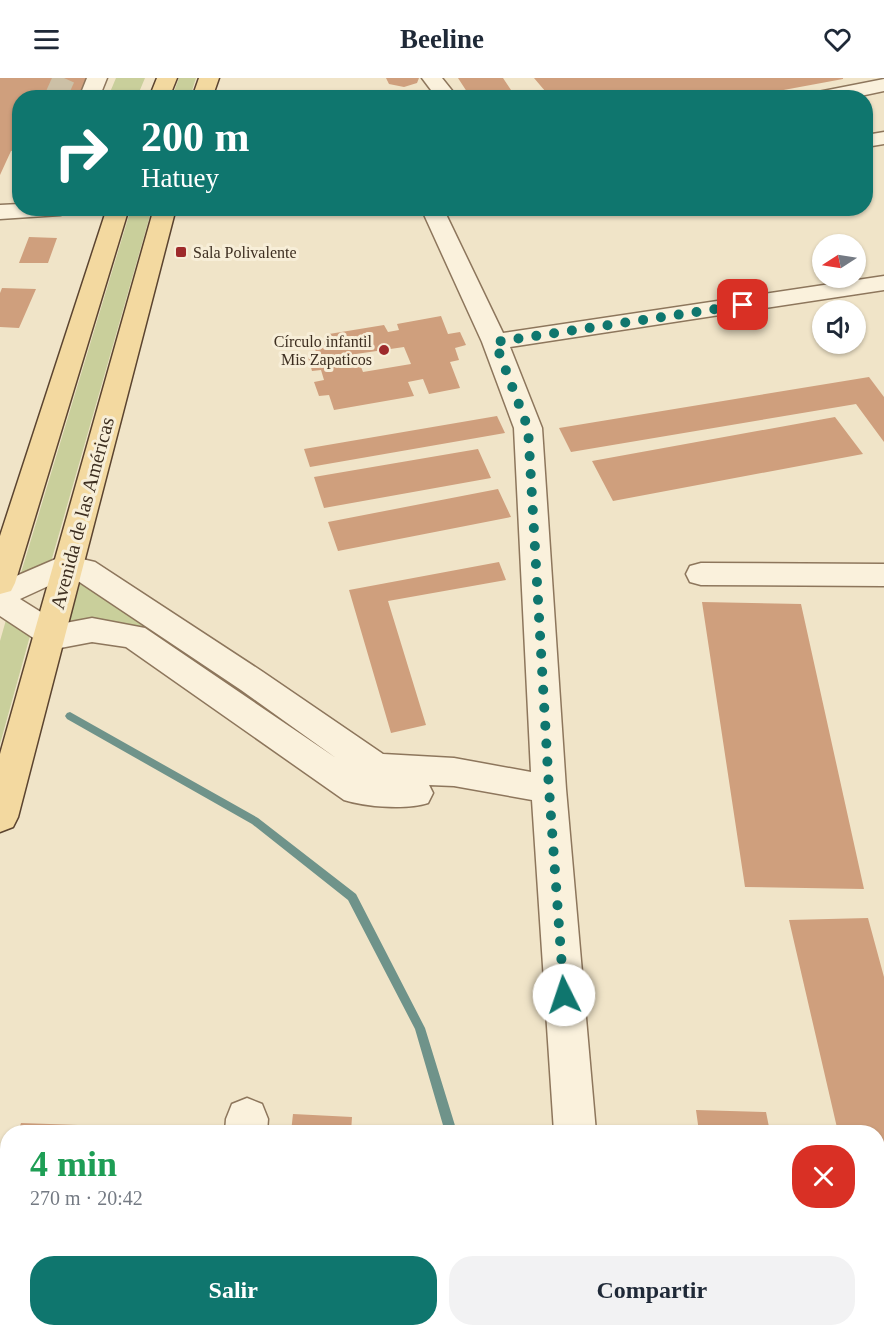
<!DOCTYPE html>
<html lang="es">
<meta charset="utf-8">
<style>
:root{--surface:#fff;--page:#f2f2f3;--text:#1f2937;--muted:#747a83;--accent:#0f766e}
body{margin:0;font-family:"Times New Roman",serif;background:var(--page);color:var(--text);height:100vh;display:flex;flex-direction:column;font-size:22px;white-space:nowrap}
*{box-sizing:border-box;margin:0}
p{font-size:20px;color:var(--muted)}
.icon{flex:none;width:33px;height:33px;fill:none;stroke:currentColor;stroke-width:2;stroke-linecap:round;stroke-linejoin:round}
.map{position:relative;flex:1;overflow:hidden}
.details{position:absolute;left:0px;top:1047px;width:885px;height:212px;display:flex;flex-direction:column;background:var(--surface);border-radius:24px 24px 0 0;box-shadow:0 2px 4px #0004}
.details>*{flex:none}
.guide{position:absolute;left:12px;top:12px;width:861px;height:126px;border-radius:24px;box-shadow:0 2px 4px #0004;background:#0f766e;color:#fff;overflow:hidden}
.needle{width:39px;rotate:258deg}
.fabs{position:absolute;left:812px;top:156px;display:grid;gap:12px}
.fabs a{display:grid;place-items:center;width:54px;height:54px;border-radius:50%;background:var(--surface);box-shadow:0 2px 4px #0004;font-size:30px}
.pin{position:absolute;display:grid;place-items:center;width:51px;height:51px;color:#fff;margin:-26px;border-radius:12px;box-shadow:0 3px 9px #0006}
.me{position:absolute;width:66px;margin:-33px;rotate:356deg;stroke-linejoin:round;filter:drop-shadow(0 0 4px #0008)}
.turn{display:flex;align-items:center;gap:21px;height:126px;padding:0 30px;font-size:27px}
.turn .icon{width:78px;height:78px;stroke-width:2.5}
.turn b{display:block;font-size:42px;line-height:51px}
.round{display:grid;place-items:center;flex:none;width:63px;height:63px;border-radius:24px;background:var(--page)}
.summary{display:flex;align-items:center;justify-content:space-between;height:102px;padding:0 30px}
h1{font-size:36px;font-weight:700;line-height:45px;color:#1e9e55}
.cta{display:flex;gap:12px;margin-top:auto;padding:12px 30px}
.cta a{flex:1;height:69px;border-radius:24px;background:var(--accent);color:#fff;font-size:24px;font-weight:700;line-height:69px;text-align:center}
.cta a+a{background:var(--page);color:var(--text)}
header{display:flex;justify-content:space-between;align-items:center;height:78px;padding:0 30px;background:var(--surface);font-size:27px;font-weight:700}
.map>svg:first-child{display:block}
.green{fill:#c9cf9b}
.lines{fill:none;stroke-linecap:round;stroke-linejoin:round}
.stream{fill:#6f938a;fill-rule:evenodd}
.building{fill:#cf9f7d;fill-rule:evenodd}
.minor-tunnel{stroke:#ccc0a6;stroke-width:22;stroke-dasharray:22 11;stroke-linecap:butt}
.minor-casing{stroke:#8d765c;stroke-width:3}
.major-casing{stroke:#5b4430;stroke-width:3}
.minor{fill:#faf1dc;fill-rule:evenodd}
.major{fill:#f3d9a0;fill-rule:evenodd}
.route{stroke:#0f766e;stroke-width:10;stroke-dasharray:0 18}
.poi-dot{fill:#9e2a2b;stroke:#f7eed8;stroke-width:2}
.labels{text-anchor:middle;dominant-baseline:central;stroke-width:6;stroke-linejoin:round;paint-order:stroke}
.far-poi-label{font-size:16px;fill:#3d2e20;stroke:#f7eed8;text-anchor:start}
.street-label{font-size:20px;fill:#3d2e20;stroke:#f7eed8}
</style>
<header><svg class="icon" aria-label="menu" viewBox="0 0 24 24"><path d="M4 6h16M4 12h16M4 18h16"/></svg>Beeline<svg class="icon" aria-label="heart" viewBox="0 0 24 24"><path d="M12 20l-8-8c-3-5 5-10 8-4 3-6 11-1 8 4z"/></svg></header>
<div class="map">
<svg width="884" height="1258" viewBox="0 0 884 1258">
<rect width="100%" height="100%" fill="#f0e4c8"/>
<!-- green -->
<path class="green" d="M 116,0 L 145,0 L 137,19 L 108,19 Z
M 179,0 L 196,0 L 190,19 L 172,19 Z
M 130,134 L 151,134 L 51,484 L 20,498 Z
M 80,502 L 326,669 L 361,702 L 139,551 L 68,547 Z
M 6,542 L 30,558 L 0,666 L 0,563 Z"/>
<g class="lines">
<!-- stream -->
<path class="stream" d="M 70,634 L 258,740 L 356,816 L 425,950 L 457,1054 L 445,1054 L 415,951 L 348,822 L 252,746 L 67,641 L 65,638 L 67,635 Z
M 485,1251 L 497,1251 L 498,1258 L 486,1258 Z"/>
</g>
<!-- building -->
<path class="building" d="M 0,0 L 86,0 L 78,20 L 20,20 L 20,72 L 11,73 L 0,97 Z
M 386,0 L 419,0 L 417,5 L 404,9 L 389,6 Z
M 458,0 L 503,0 L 515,18 L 471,20 Z
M 534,0 L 843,0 L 843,1 L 740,20 L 551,20 Z
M 412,12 L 417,20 L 374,20 L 374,18 Z
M 29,159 L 57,160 L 48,185 L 19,185 Z
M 2,210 L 36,211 L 19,250 L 0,249 L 0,215 Z
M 441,238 L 448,256 L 460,254 L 466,267 L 455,270 L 459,282 L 450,284 L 460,310 L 429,316 L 423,301 L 408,304 L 414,318 L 334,332 L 329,317 L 319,318 L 314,304 L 324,302 L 321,292 L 312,293 L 308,279 L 317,277 L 313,265 L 331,262 L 329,256 L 384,247 L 388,254 L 399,252 L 397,246 ZM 404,269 L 411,286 L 363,294 L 356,276 Z
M 869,299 L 884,319 L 884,364 L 856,326 L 571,374 L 559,350 Z
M 497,338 L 505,355 L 310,389 L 304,371 Z
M 835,339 L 863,376 L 613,423 L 592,383 Z
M 478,371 L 491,400 L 324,430 L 314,399 Z
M 498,411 L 511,439 L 338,473 L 328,444 Z
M 499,484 L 506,502 L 388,523 L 426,647 L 391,655 L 349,512 Z
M 702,524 L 801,526 L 864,811 L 745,809 Z
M 868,840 L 884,899 L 884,1142 L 878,1142 L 878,1054 L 838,1054 L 789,842 Z
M 696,1032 L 766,1034 L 770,1054 L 699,1054 Z
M 293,1036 L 352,1039 L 351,1054 L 291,1054 Z
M 21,1045 L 78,1047 L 77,1054 L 18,1054 Z
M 7,1100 L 8,1100 L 8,1191 L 0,1191 L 0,1127 Z
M 0,1230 L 8,1231 L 8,1251 L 34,1251 L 33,1258 L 0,1258 Z
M 97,1251 L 162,1251 L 160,1258 L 96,1258 Z
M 234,1251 L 295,1251 L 295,1258 L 233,1258 Z
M 352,1251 L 415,1251 L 415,1258 L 351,1258 Z
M 722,1251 L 801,1251 L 802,1258 L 723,1258 Z"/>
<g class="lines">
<!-- minor-tunnel -->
<path class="minor-tunnel" d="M 55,20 L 64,0"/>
<!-- minor casing -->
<g class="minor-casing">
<path id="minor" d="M 87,0 L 107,0 L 99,20 L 79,20 Z
M 422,0 L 442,0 L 458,20 L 437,20 Z
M 884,1 L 884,13 L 851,20 L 808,20 L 811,16 L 818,14 Z
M 884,54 L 884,66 L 866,69 L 866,57 Z
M 20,126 L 20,130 L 71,130 L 68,135 L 60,137 L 0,141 L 0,127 Z
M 421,130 L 443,130 L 503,255 L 884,198 L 884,212 L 510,269 L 542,350 L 566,711 L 596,1054 L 554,1054 L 532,722 L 454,708 L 429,707 L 433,715 L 428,725 C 407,732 366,729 344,722 L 126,569 L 92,564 L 55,571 L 44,567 L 0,538 L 0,505 L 65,477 L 95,484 L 263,594 L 383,676 L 454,680 L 531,694 L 514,350 L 482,264 ZM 68,499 L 75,501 L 241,612 L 336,680 L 145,550 L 92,540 L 60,546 L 20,521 Z
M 701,485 L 884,486 L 884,508 L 701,507 L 690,504 L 686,496 L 690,488 Z
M 247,1020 L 262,1026 L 268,1041 L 267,1054 L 225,1054 L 226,1041 L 232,1026 Z
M 197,1251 L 243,1251 L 242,1258 L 196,1258 Z
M 566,1251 L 612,1251 L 613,1258 L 567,1258 Z"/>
</g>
<!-- major casing -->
<g class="major-casing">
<path id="major" d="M 157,0 L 177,0 L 169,20 L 149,20 Z
M 199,0 L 219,0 L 212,20 L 192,20 Z
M 107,130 L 129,130 L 15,505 L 11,513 L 0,516 L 0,458 Z
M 154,130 L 176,130 L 18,739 L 13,749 L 0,754 L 0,676 Z"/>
</g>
<!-- minor -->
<use href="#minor" class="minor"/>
<!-- major -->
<use href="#major" class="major"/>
</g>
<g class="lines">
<!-- route -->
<path class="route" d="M 564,917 L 549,711 L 528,350 L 495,264 L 743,227"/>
</g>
<!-- markers -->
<g class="poi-dot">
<rect x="175" y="168" width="12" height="12" rx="3"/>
<circle cx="384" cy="272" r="6"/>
</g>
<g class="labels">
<!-- far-poi labels -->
<g class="far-poi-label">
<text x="193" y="174">Sala Polivalente</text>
<text x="372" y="263" text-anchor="end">Círculo infantil<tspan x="372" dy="18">Mis Zapaticos</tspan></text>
</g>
<!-- street labels -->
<g class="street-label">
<text transform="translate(82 435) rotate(-75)">Avenida de las Américas</text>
</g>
</g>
</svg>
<div class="fabs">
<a><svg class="needle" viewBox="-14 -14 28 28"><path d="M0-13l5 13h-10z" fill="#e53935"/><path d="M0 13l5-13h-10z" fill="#747a83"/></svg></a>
<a><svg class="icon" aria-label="sound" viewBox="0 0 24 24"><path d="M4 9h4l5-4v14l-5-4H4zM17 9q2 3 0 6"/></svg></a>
</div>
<div class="pin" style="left:743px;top:227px;background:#d93025"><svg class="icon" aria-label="arrive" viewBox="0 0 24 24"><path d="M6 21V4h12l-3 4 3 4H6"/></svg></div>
<svg class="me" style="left:564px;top:917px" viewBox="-20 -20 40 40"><circle r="19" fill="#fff"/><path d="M0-13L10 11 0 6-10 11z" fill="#0f766e"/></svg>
<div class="guide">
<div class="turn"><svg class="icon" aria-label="right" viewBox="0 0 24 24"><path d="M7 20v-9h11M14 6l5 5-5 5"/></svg><div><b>200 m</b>Hatuey</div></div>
</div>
<section class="details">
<div class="summary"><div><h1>4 min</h1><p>270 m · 20:42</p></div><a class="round" style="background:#d93025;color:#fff"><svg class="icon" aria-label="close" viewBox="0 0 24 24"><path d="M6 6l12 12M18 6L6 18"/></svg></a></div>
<div class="cta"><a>Salir</a><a>Compartir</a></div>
</section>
</div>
